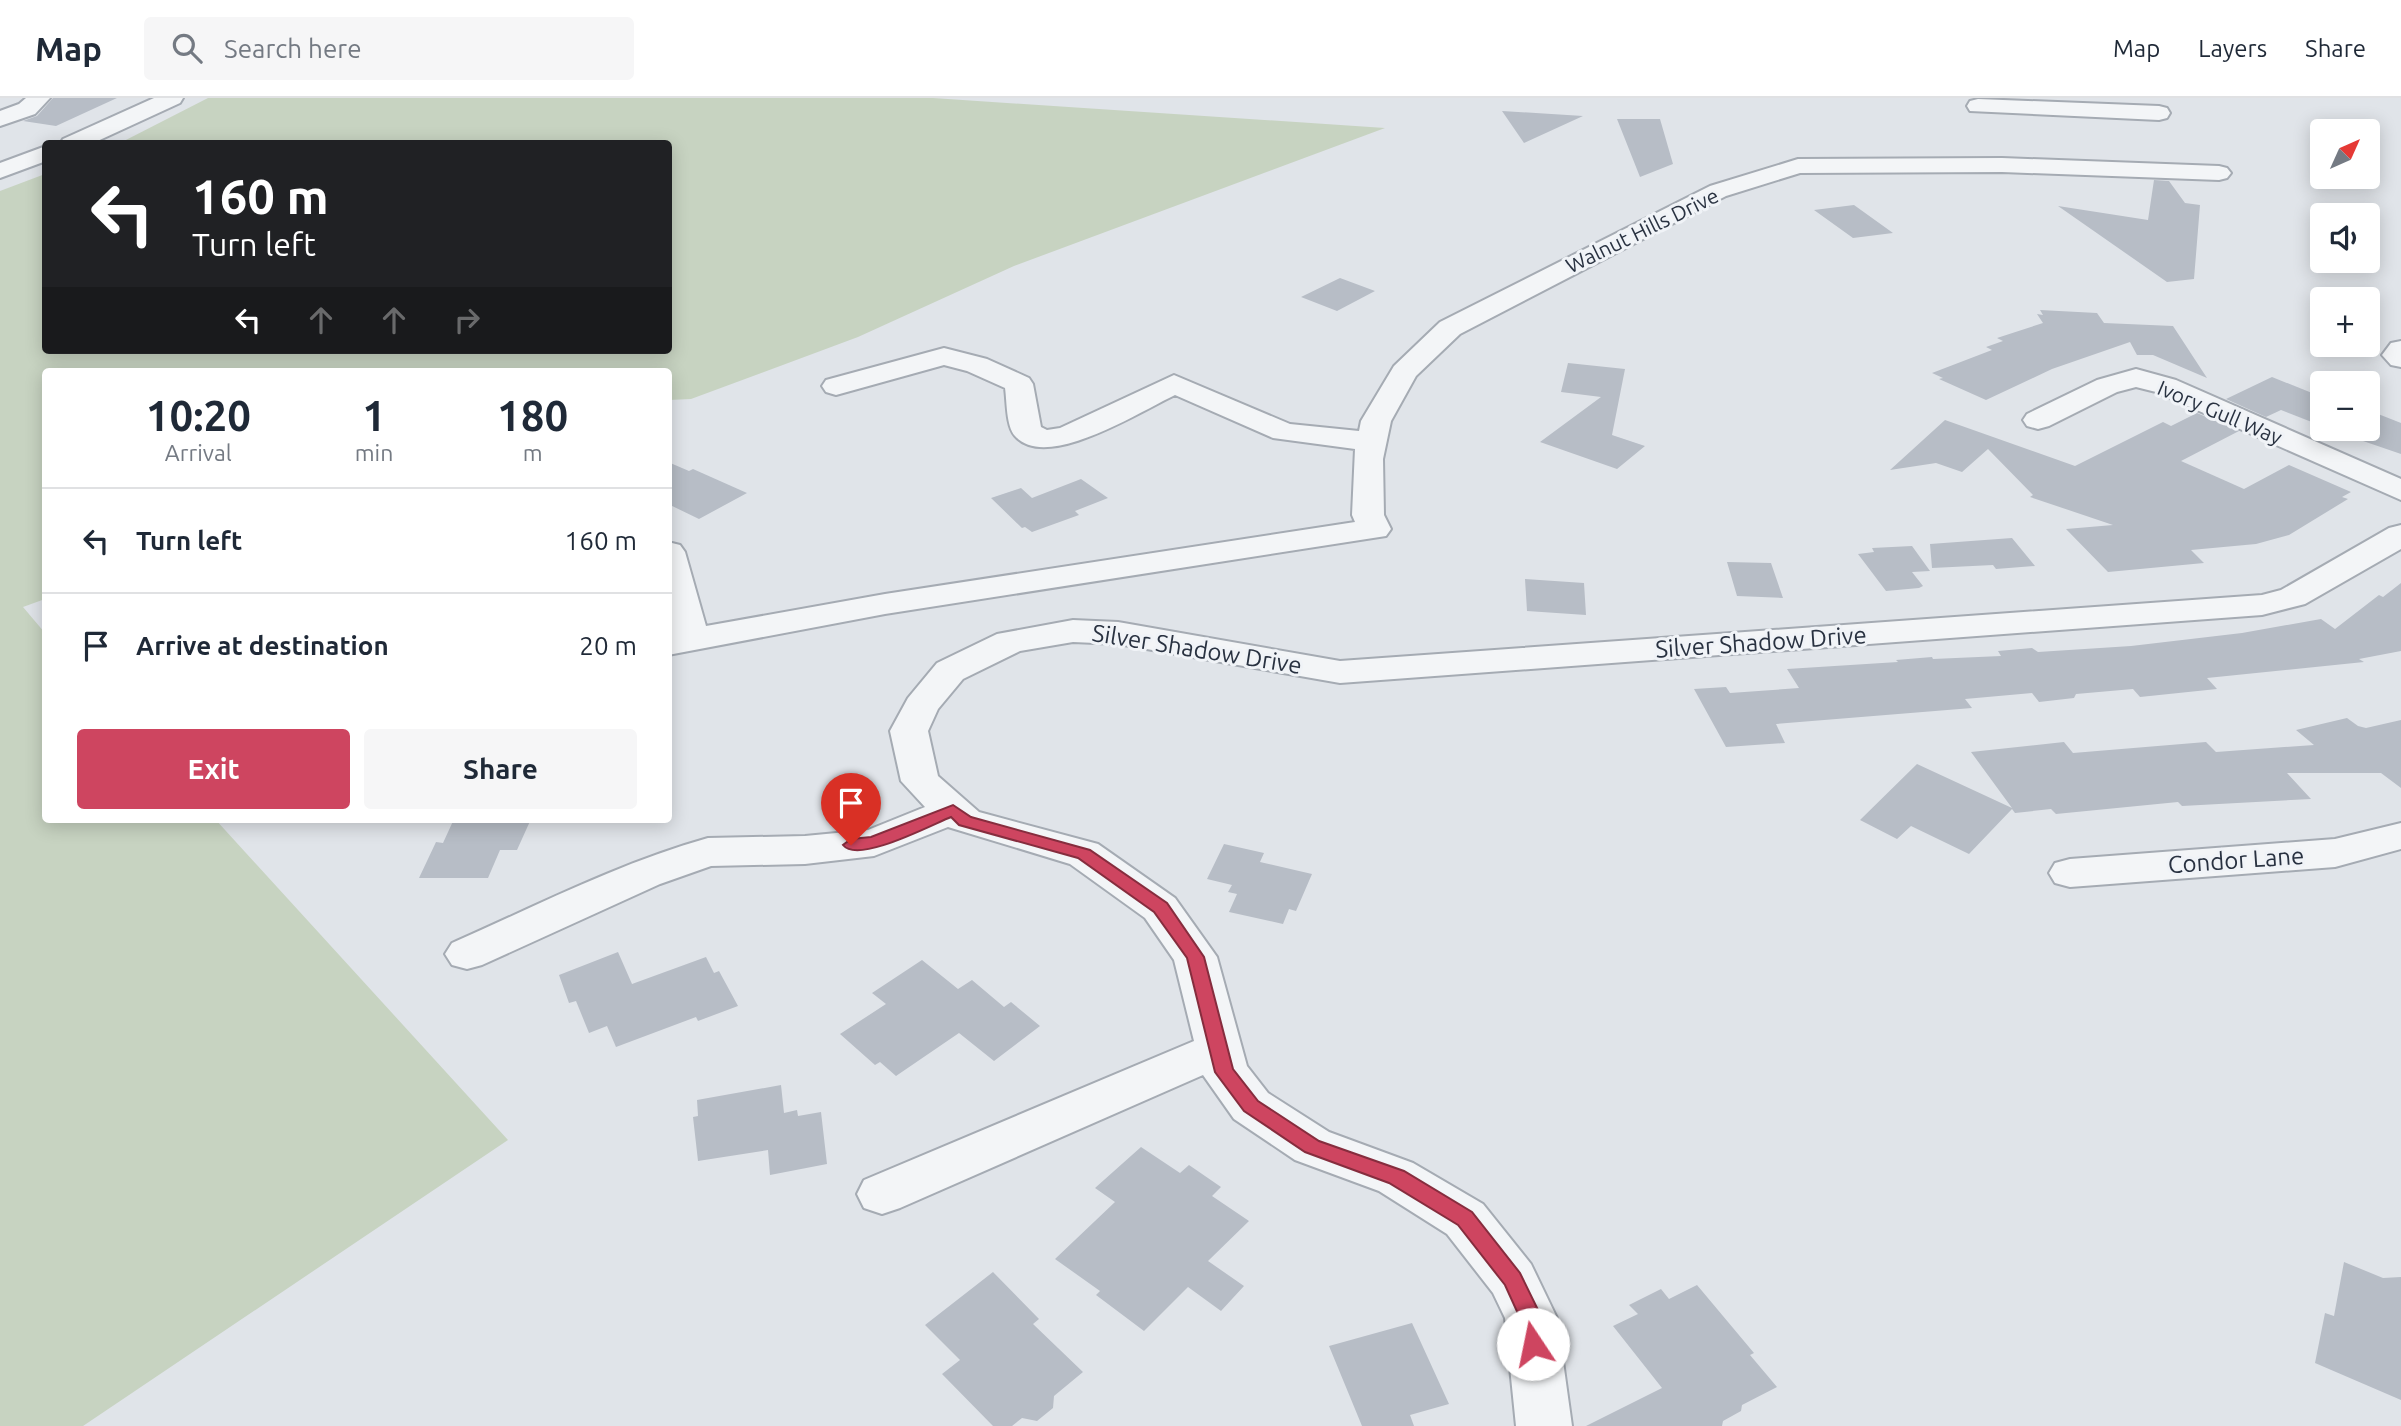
<!DOCTYPE html>
<meta charset="utf-8">
<style>
:root{--surface:#fff;--page:#f6f6f7;--text:#1f2937;--muted:#747a83;--line:#e0e1e3;--accent:#ce4560}
body{margin:0;font-family:Ubuntu,sans-serif;background:var(--page);color:var(--text);height:100vh;display:flex;flex-direction:column;font-size:26px;white-space:nowrap}
*{box-sizing:border-box;margin:0}
p{font-size:23px;color:var(--muted)}
.icon{flex:none;width:38px;height:38px;fill:none;stroke:currentColor;stroke-width:2;stroke-linecap:round;stroke-linejoin:round}
.map{position:relative;flex:1;overflow:hidden}
.details{position:absolute;left:42px;top:270px;width:630px;height:455px;display:flex;flex-direction:column;background:var(--surface);border-radius:7px;box-shadow:0 4px 18px #0003}
.details>*{flex:none}
.guide{position:absolute;left:42px;top:42px;width:630px;height:214px;border-radius:7px;box-shadow:0 4px 18px #0003;background:#202124;color:#fff;overflow:hidden}
.needle{width:46px;rotate:45deg}
.controls{position:absolute;left:2310px;top:21px;display:grid;gap:14px}
.controls a{display:grid;place-items:center;width:70px;height:70px;border-radius:7px;background:var(--surface);box-shadow:0 4px 18px #0003;font-size:35px}
.pin{position:absolute;display:grid;place-items:center;width:60px;height:60px;color:#fff;margin:-72px -30px;border-radius:50% 50% 50% 0;rotate:-45deg;box-shadow:0 0 7px #0007}
.pin .icon{rotate:45deg}
.me{position:absolute;width:77px;margin:-38px;rotate:349deg;stroke-linejoin:round;filter:drop-shadow(0 0 5px #0008)}
.turn{display:flex;align-items:center;gap:24px;height:147px;padding:0 35px;font-size:32px}
.turn .icon{width:91px;height:91px;stroke-width:2.5}
.turn b{display:block;font-size:49px;line-height:60px}
.lanes{display:flex;align-items:center;height:66px;padding:0 35px;background:#0003;justify-content:center;gap:35px;direction:ltr}
.lanes .off{opacity:.35}
.eta{display:flex;justify-content:space-evenly;align-items:center;height:119px;text-align:center}
.eta b{font-size:42px;font-weight:700;line-height:49px}
.primary-button{display:flex;gap:14px;margin-top:auto;padding:14px 35px}
.primary-button a{flex:1;height:80px;border-radius:7px;background:var(--accent);color:#fff;font-size:28px;font-weight:700;line-height:80px;text-align:center}
.primary-button a+a{background:var(--page);color:var(--text)}
ul{padding:0;list-style:none}
li{display:flex;align-items:center;gap:21px;height:105px;padding:0 35px;border-top:2px solid var(--line)}
li div{flex:1}
li b{display:block;font-size:26px}
li em{font-style:normal}
header{display:flex;align-items:center;gap:42px;box-sizing:border-box;height:98px;padding:0 35px;background:var(--surface);border-bottom:2px solid var(--line)}
header strong{font-size:33px}
nav{display:flex;gap:38px;margin-inline-start:auto;font-size:24px}
.search{width:490px;height:63px;background:var(--page);display:flex;align-items:center;gap:18px;box-sizing:border-box;padding:0 24px;border-radius:7px;color:var(--muted);font-size:26px}
.map>svg:first-child{display:block}
.green{fill:#c7d3c1}
.building{fill:#b7bdc6}
.lines{fill:none;stroke-linecap:round;stroke-linejoin:round}
.minor-casing{stroke:#a5abb3;stroke-width:4}
.minor{fill:#f3f5f7;fill-rule:evenodd}
.route{fill:#ce4560;stroke:#862d3e;stroke-width:2}
.labels{text-anchor:middle;dominant-baseline:central;stroke-width:6;stroke-linejoin:round;paint-order:stroke}
.far-street-label{font-size:21px;fill:#293241;stroke:#f0f3f7}
.street-label{font-size:24px;fill:#293241;stroke:#f0f3f7}
</style>
<header>
<strong>Map</strong>
<div class="search"><svg class="icon" aria-label="search" viewBox="0 0 24 24"><circle cx="10" cy="10" r="6"/><path d="M15 15l6 6"/></svg>Search here</div>
<nav><a>Map</a><a>Layers</a><a>Share</a></nav>
</header>
<div class="map">
<svg width="2401" height="1328" viewBox="0 0 2401 1328">
<rect width="100%" height="100%" fill="#e0e4e9"/>
<!-- green -->
<path class="green" d="M 208,0 L 933,0 L 1385,30 L 1014,168 L 858,239 L 691,301 L 669,302 L 668,273 L 46,273 L 45,501 L 23,509 L 45,535 L 46,721 L 215,721 L 508,1042 L 83,1328 L 0,1328 L 0,93 L 45,76 L 46,252 L 668,252 L 668,46 L 120,45 Z"/>
<!-- building -->
<path class="building" d="M 53,0 L 117,0 L 56,28 L 23,23 L 37,18 Z
M 1502,13 L 1583,18 L 1524,45 Z
M 1617,21 L 1660,21 L 1673,66 L 1640,79 Z
M 2154,82 L 2169,83 L 2185,105 L 2200,107 L 2194,181 L 2167,184 L 2058,108 L 2148,122 Z
M 1854,107 L 1893,135 L 1853,140 L 1814,112 Z
M 1340,180 L 1375,193 L 1337,213 L 1301,199 Z
M 2040,212 L 2097,215 L 2104,225 L 2173,228 L 2207,280 L 2153,257 L 2137,257 L 2130,244 L 2052,271 L 1986,302 L 1939,281 L 1943,280 L 1932,275 L 1992,252 L 1986,249 L 2003,243 L 1997,240 L 2043,225 L 2037,216 L 2043,217 Z
M 1568,265 L 1625,271 L 1612,337 L 1645,348 L 1617,371 L 1540,344 L 1601,299 L 1561,294 Z
M 2272,279 L 2322,299 L 2322,328 L 2281,312 L 2266,319 L 2226,301 Z
M 2368,312 L 2401,325 L 2401,356 L 2328,331 L 2368,331 Z
M 2197,315 L 2239,333 L 2181,363 L 2244,391 L 2289,367 L 2351,394 L 2342,399 L 2348,401 L 2289,437 L 2256,446 L 2191,452 L 2204,465 L 2108,474 L 2066,431 L 2113,427 L 2030,399 L 2033,397 L 1988,351 L 1962,374 L 1936,365 L 1890,372 L 1945,322 L 2075,368 L 2163,324 L 2171,328 Z
M 668,364 L 689,373 L 693,371 L 747,395 L 699,421 L 668,406 Z
M 1081,381 L 1108,400 L 1075,413 L 1079,417 L 1032,434 L 1025,429 L 1022,430 L 991,400 L 1021,390 L 1032,400 Z
M 2012,440 L 2035,468 L 1996,471 L 1993,467 L 1932,470 L 1930,446 Z
M 1912,448 L 1930,473 L 1912,474 L 1923,488 L 1919,490 L 1886,493 L 1858,456 L 1874,454 L 1872,450 Z
M 1727,464 L 1771,465 L 1783,500 L 1737,498 Z
M 1525,481 L 1584,485 L 1586,517 L 1527,513 Z
M 2401,485 L 2401,553 L 2359,561 L 2364,564 L 2207,580 L 2217,591 L 2140,599 L 2133,591 L 2076,596 L 2074,600 L 2039,604 L 2032,595 L 1965,601 L 1972,610 L 1776,626 L 1785,645 L 1726,649 L 1694,591 L 1726,589 L 1730,595 L 1799,590 L 1787,571 L 1898,564 L 1896,562 L 1932,559 L 1933,561 L 2001,558 L 1998,553 L 2032,550 L 2038,554 L 2131,548 L 2242,535 L 2321,521 L 2335,531 L 2379,497 L 2383,499 Z
M 2347,620 L 2358,628 L 2366,630 L 2401,622 L 2401,690 L 2381,675 L 2287,675 L 2311,701 L 2182,708 L 2178,704 L 2056,716 L 2051,711 L 2015,715 L 2012,711 L 1969,756 L 1911,728 L 1897,741 L 1860,722 L 1917,666 L 2012,710 L 1971,654 L 2064,644 L 2073,655 L 2206,644 L 2216,654 L 2314,647 L 2296,632 Z
M 454,721 L 531,721 L 517,752 L 500,752 L 488,780 L 419,780 L 436,744 L 443,745 Z
M 1224,746 L 1264,755 L 1260,764 L 1312,776 L 1296,813 L 1289,811 L 1283,826 L 1229,814 L 1237,796 L 1228,794 L 1232,787 L 1207,781 Z
M 618,854 L 632,886 L 706,859 L 714,875 L 719,873 L 738,908 L 698,923 L 696,919 L 616,949 L 607,928 L 589,935 L 576,903 L 569,905 L 559,877 Z
M 922,862 L 958,891 L 972,882 L 1004,909 L 1011,904 L 1040,928 L 994,963 L 959,935 L 896,978 L 880,964 L 875,967 L 840,936 L 886,906 L 872,895 Z
M 781,987 L 784,1015 L 797,1012 L 798,1018 L 821,1014 L 827,1066 L 770,1077 L 768,1052 L 698,1063 L 693,1019 L 698,1018 L 697,1002 Z
M 1141,1049 L 1180,1075 L 1189,1067 L 1221,1089 L 1212,1098 L 1249,1123 L 1208,1163 L 1244,1188 L 1221,1213 L 1188,1189 L 1144,1233 L 1096,1197 L 1100,1193 L 1055,1161 L 1115,1104 L 1095,1090 Z
M 2344,1164 L 2383,1180 L 2401,1179 L 2401,1302 L 2315,1265 L 2325,1215 L 2334,1218 Z
M 993,1174 L 1039,1221 L 1033,1226 L 1083,1274 L 1054,1298 L 1053,1310 L 1037,1323 L 1022,1320 L 1012,1328 L 993,1328 L 942,1276 L 960,1262 L 925,1227 Z
M 1697,1187 L 1754,1255 L 1750,1257 L 1777,1289 L 1742,1307 L 1741,1313 L 1723,1323 L 1722,1328 L 1586,1328 L 1662,1290 L 1613,1228 L 1638,1216 L 1629,1207 L 1661,1191 L 1669,1201 Z
M 1412,1225 L 1449,1306 L 1410,1317 L 1414,1328 L 1362,1328 L 1329,1248 Z"/>
<g class="lines">
<!-- minor casing -->
<g class="minor-casing">
<path id="minor" d="M 26,0 L 50,0 L 35,16 L 0,28 L 0,13 L 19,6 Z
M 154,0 L 183,0 L 180,5 L 91,46 L 60,46 L 63,41 Z
M 1978,1 L 2159,8 L 2167,10 L 2170,15 L 2167,20 L 2159,22 L 1970,13 L 1967,8 L 1970,3 Z
M 46,48 L 46,63 L 0,80 L 0,65 Z
M 2002,60 L 2219,68 L 2227,70 L 2231,75 L 2227,80 L 2219,82 L 2002,74 L 1800,75 L 1726,98 L 1460,236 L 1416,278 L 1391,323 L 1383,361 L 1384,417 L 1391,431 L 1386,438 L 885,516 L 668,557 L 668,535 L 672,535 L 668,520 L 668,444 L 680,447 L 685,454 L 706,528 L 885,496 L 1355,424 L 1352,417 L 1355,351 L 1273,340 L 1175,297 C 1141,313 1046,374 1015,338 C 1006,328 1007,303 1005,290 L 967,273 L 944,267 L 836,297 L 826,294 L 822,288 L 826,282 L 944,250 L 987,261 L 1029,280 L 1033,286 L 1041,329 L 1047,332 L 1060,330 L 1174,277 L 1290,326 L 1359,333 L 1361,323 L 1394,268 L 1440,224 L 1710,88 L 1798,61 Z
M 2401,243 L 2401,269 L 2391,267 L 2382,257 L 2391,245 Z
M 2136,271 L 2176,282 L 2401,381 L 2401,402 L 2156,294 L 2136,289 L 2117,294 L 2049,328 L 2038,331 L 2027,328 L 2023,322 L 2027,316 L 2097,282 Z
M 2401,427 L 2401,451 L 2305,506 L 2262,517 L 1340,585 L 1118,546 L 1073,544 L 1020,553 L 963,581 L 938,611 L 928,633 L 938,678 L 979,714 L 1098,746 L 1175,800 L 1217,859 L 1247,968 L 1268,995 L 1329,1034 L 1413,1065 L 1483,1106 L 1531,1166 L 1557,1220 L 1572,1328 L 1516,1328 L 1505,1220 L 1493,1195 L 1447,1136 L 1379,1093 L 1295,1062 L 1234,1021 L 1203,977 L 900,1110 L 882,1116 L 864,1110 L 857,1096 L 864,1082 L 1194,943 L 1174,862 L 1145,820 L 1070,766 L 948,729 L 874,758 L 805,766 L 711,768 L 660,786 L 482,867 L 467,871 L 452,867 L 445,856 L 452,845 C 536,808 619,765 708,740 L 805,738 L 868,732 L 925,709 L 901,683 L 890,633 L 908,600 L 937,565 L 997,536 L 1073,522 L 1118,524 L 1340,563 L 2262,497 L 2281,492 L 2389,430 Z
M 2401,725 L 2401,751 L 2335,769 L 2070,789 L 2055,785 L 2049,775 L 2055,765 L 2070,761 L 2335,741 Z"/>
</g>
<!-- minor -->
<use href="#minor" class="minor"/>
</g>
<!-- route -->
<path class="route" d="M 953,707 L 971,719 L 1090,752 L 1167,805 L 1204,859 L 1233,971 L 1258,1003 L 1319,1043 L 1404,1073 L 1472,1114 L 1520,1175 L 1542,1220 L 1544,1246 L 1541,1252 L 1533,1255 L 1526,1252 L 1520,1220 L 1505,1187 L 1458,1127 L 1389,1085 L 1305,1054 L 1244,1013 L 1215,974 L 1187,860 L 1154,814 L 1078,760 L 959,727 L 951,719 C 931,727 858,766 843,747 L 851,741 L 871,739 Z"/>
<g class="labels">
<!-- far-street labels -->
<g class="far-street-label">
<text transform="translate(1642 132) rotate(-26)">Walnut Hills Drive</text>
<text transform="translate(2220 314) rotate(23)">Ivory Gull Way</text>
</g>
<!-- street labels -->
<g class="street-label">
<text transform="translate(1761 544) rotate(-4)">Silver Shadow Drive</text>
<text transform="translate(1197 551) rotate(9)">Silver Shadow Drive</text>
<text transform="translate(2236 762) rotate(-4)">Condor Lane</text>
</g>
</g>
</svg>
<div class="controls">
<a><svg class="needle" viewBox="-14 -14 28 28"><path d="M0-13l5 13h-10z" fill="#e53935"/><path d="M0 13l5-13h-10z" fill="#747a83"/></svg></a>
<a><svg class="icon" aria-label="sound" viewBox="0 0 24 24"><path d="M4 9h4l5-4v14l-5-4H4zM17 9q2 3 0 6"/></svg></a>
<a>+</a>
<a>−</a>
</div>
<div class="pin" style="left:851px;top:747px;background:#d93025"><svg class="icon" aria-label="arrive" viewBox="0 0 24 24"><path d="M6 21V4h12l-3 4 3 4H6"/></svg></div>
<svg class="me" style="left:1533px;top:1246px" viewBox="-20 -20 40 40"><circle r="19" fill="#fff"/><path d="M0-13L10 11 0 6-10 11z" fill="#ce4560"/></svg>
<div class="guide">
<div class="turn"><svg class="icon" aria-label="left" viewBox="0 0 24 24"><path d="M17 20v-9H6M10 6l-5 5 5 5"/></svg><div><b>160 m</b>Turn left</div></div>
<div class="lanes"><svg class="icon" aria-label="left" viewBox="0 0 24 24"><path d="M17 20v-9H6M10 6l-5 5 5 5"/></svg><svg class="icon off" aria-label="ahead" viewBox="0 0 24 24"><path d="M12 20V5M6 11l6-6 6 6"/></svg><svg class="icon off" aria-label="ahead" viewBox="0 0 24 24"><path d="M12 20V5M6 11l6-6 6 6"/></svg><svg class="icon off" aria-label="right" viewBox="0 0 24 24"><path d="M7 20v-9h11M14 6l5 5-5 5"/></svg></div>
</div>
<section class="details">
<div class="eta">
<div><b>10:20</b><p>Arrival</p></div>
<div><b>1</b><p>min</p></div>
<div><b>180</b><p>m</p></div>
</div>
<ul>
<li><svg class="icon" aria-label="left" viewBox="0 0 24 24"><path d="M17 20v-9H6M10 6l-5 5 5 5"/></svg><div><b>Turn left</b></div><em>160 m</em></li>
<li><svg class="icon" aria-label="arrive" viewBox="0 0 24 24"><path d="M6 21V4h12l-3 4 3 4H6"/></svg><div><b>Arrive at destination</b></div><em>20 m</em></li>
</ul>
<div class="primary-button"><a>Exit</a><a>Share</a></div>
</section>
</div>
